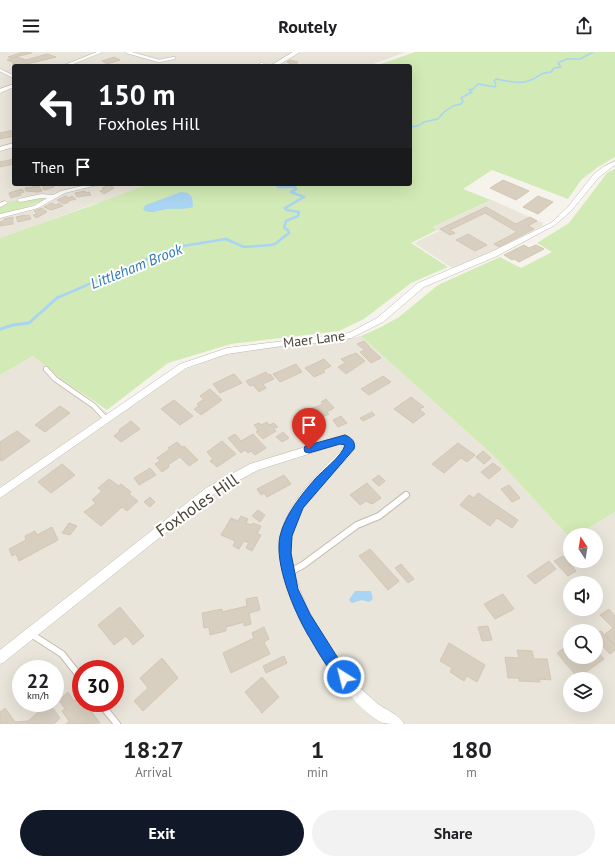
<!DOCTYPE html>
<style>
:root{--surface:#fff;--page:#f2f2f2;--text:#202124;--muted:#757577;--accent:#111827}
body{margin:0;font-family:"PT Sans",sans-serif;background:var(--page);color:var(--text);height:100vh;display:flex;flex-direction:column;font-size:15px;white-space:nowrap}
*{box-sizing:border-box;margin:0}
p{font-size:13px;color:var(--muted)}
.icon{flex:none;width:22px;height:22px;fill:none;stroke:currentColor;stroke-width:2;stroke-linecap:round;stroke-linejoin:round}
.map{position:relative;height:672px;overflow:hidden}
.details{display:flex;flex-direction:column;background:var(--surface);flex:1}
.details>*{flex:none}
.banner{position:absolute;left:12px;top:12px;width:400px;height:122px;border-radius:4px;box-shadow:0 4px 16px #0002;background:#202124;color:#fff;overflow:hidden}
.needle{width:26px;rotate:348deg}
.tools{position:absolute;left:563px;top:476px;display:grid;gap:8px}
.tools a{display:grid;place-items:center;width:40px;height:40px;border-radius:50%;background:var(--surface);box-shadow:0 4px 16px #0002;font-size:20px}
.speed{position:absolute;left:12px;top:608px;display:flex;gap:8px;font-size:20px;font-weight:700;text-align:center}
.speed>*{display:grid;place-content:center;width:52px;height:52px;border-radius:50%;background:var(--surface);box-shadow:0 4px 16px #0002;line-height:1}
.speed small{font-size:10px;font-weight:400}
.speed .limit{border:6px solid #d22;background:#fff;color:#111}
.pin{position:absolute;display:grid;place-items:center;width:34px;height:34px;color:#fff;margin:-41px -17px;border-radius:50% 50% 50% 0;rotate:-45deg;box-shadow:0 0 4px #0007}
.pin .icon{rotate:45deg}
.me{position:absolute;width:44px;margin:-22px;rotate:324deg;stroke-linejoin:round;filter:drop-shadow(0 0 3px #0008)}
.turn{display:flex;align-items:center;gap:14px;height:84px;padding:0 20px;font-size:18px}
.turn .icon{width:52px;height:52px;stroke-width:2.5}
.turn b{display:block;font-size:28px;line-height:34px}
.then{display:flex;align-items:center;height:38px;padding:0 20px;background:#0003;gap:8px;font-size:15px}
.eta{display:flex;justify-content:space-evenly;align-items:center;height:68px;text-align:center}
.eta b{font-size:24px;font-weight:700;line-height:28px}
.primary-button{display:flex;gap:8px;margin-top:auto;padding:8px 20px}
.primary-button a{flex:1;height:46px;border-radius:24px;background:var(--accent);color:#fff;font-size:16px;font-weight:700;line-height:46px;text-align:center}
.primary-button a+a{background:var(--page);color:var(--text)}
header{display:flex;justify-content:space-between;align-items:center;height:52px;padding:0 20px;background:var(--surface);font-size:18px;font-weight:700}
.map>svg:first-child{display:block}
.residential{fill:#eae5da;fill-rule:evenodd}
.green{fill:#d2eab5}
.water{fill:#a9d4f2}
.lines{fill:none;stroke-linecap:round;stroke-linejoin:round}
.stream-far2{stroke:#a9d4f2;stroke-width:1.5}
.stream-far1{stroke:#a9d4f2;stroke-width:2.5}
.stream{stroke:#a9d4f2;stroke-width:3}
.building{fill:#d8cfc1;stroke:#d3c7b4}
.service-far2-casing{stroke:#c2bbae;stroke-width:3.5}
.service-far1-casing{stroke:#c2bbae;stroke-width:6}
.service-casing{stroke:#c2bbae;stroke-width:8}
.minor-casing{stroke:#c2bbae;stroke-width:1}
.tertiary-casing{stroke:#c2bbae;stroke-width:1}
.service-far2{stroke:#fff;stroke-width:2.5}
.service-far1{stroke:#fff;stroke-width:4.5}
.service{stroke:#fff;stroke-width:6}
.minor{fill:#fff;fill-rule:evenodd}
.tertiary{fill:#fff;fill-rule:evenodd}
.route{fill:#1a73e8;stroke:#114b97}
.labels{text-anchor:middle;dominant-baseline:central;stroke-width:4;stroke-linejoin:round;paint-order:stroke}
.street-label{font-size:14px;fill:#4b4439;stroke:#fff}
.water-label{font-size:15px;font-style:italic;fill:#2e7ab2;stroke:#fff}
.near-street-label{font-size:17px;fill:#4b4439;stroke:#fff}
</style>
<header><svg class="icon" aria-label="menu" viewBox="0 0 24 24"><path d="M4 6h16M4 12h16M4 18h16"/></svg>Routely<svg class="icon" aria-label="share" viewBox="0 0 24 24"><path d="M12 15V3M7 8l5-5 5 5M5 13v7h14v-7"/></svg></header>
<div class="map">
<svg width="615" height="672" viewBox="0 0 615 672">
<rect width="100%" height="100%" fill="#f6f3ec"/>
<!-- residential -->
<path class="residential" d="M 0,0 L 98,0 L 61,14 L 14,14 L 14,32 L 0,37 Z
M 105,0 L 293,0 L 269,14 L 68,14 Z
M 300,0 L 406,0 L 368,14 L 276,14 Z
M 14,35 L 14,92 L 0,95 L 0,40 Z
M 14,95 L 14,132 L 147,132 L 107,148 L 88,154 L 0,186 L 0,98 Z
M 492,148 L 543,171 L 542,174 L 505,194 L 452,216 L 414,191 L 439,179 L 433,175 Z
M 361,284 L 495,405 L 570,486 L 570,509 L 596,509 L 596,483 L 577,483 L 615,460 L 615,672 L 0,672 L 0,323 L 33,304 L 114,366 L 184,318 L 225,302 L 293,292 L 339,289 ZM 570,531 L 596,531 L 596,557 L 570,557 ZM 570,579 L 596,579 L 596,605 L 570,605 ZM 21,617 L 55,617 L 55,651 L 21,651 ZM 81,617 L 115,617 L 115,651 L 81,651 ZM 570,627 L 596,627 L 596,653 L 570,653 Z"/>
<!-- green -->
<path class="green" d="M 415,0 L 615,0 L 615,105 L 598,115 L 581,128 L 568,147 L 492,118 L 463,137 L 491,148 L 433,175 L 437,178 L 411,191 L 448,215 L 411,231 L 364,267 L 339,279 L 231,292 L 168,311 L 107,358 L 63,328 L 33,304 L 0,323 L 0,186 C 49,168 99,152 147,132 L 410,132 L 410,14 L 375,14 Z
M 615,117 L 615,460 L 577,483 L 570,483 L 570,486 L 495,405 L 361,284 L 381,275 L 399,265 L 438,233 L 500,205 L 521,216 L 552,200 L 537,191 L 569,171 L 607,121 Z
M 37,145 L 46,146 L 44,149 C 35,150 26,155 19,158 C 13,161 6,161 0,161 L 0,154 L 8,152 L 7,150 Z"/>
<!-- water -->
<path class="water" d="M 181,140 L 188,141 L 192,145 L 193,155 C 184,158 176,156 167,157 C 159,158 153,162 145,159 L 143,156 L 146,153 Z
M 355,539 L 371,539 L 373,547 L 369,550 L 362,548 L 352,551 L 349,548 Z"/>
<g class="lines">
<!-- stream-far2 -->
<path class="stream-far2" d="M 410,75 L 418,74 L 424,70 L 438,67 L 444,60 L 453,54 L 461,52 L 463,49 L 461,46 L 472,40 L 469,38 L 473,37 L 478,32 L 495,35 L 496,33 L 494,29 L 496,27 C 508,29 520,33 531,28 C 541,24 538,21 551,20 L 554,16 L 561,15 L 558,11 L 567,7 L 580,7 L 593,0"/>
<!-- stream-far1 -->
<path class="stream-far1" d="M 57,246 L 147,207 L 183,194 L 226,187 L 244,195 L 271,193 L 275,192 L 289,181 L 288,178 L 284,176 L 286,169 L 298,164 L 299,160 L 287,158 L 285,156 L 304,145 L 291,140 L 296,137 L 295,135 L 278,135 L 276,132"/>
<!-- stream -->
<path class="stream" d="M 0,277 L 13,273 L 29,271 L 58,245"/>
</g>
<!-- building -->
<path class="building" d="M 23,0 L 32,1 L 11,6 L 8,5 Z
M 47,2 L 56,5 L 19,14 L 12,12 L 15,11 L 7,8 L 17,5 L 26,8 Z
M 114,5 L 120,8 L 107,12 L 102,9 Z
M 290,8 L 298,10 L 294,14 L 285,14 L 291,11 L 287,10 Z
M 14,78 L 14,84 L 0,87 L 0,81 Z
M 14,107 L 14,112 L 0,115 L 0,110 Z
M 503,128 L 529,139 L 516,148 L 490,136 Z
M 46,132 L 57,132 L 53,133 L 54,135 L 44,138 L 42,133 Z
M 109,133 L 114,136 L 104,142 L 100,139 L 104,138 L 102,136 Z
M 39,134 L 42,139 L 38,140 L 26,139 L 25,136 Z
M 22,137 L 24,140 L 20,141 L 21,143 L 11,146 L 9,141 Z
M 85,139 L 86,141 L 89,140 L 91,143 L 77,145 L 75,141 Z
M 66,144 L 69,146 L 72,144 L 76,147 L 68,149 L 69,150 L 64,152 L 57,148 Z
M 538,144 L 553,150 L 538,162 L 523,155 Z
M 52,151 L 56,153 L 59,151 L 63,154 L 51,158 L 44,155 Z
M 486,155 L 516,172 L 530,165 L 537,169 L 528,174 L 534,177 L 499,195 L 494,192 L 517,180 L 485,161 L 450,178 L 455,181 L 450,183 L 440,177 Z
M 42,156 L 47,160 L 36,166 L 33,163 L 37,162 L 34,159 Z
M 25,163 L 25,164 L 29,163 L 31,167 L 18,170 L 16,165 Z
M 13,165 L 13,172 L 0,174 L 0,170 L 4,169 L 4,167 Z
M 468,182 L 487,193 L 475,199 L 456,188 Z
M 524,193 L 529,196 L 536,193 L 544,197 L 519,210 L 514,207 L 512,208 L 504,203 Z
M 364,289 L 369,294 L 368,294 L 381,306 L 371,311 L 360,300 L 365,298 L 357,292 Z
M 356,301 L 365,309 L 346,322 L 338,315 L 345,311 L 341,307 Z
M 324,307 L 331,314 L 323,318 L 325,320 L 314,325 L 305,316 Z
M 296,312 L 302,320 L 280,330 L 273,322 Z
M 266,320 L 268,323 L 270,322 L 274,327 L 263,332 L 266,336 L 259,340 L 253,333 L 250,334 L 246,329 Z
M 234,322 L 242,331 L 220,341 L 213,332 Z
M 383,324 L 391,330 L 369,343 L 361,337 Z
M 210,337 L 222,348 L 201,363 L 194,357 L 199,354 L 197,352 L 204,347 L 200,344 Z
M 411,345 L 424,355 L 419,357 L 425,362 L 413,371 L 394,357 Z
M 326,347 L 334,356 L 327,360 L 329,362 L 322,365 L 320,363 L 314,365 L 308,358 L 323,352 L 321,350 Z
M 174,348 L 193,364 L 180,373 L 161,357 Z
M 60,354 L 70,361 L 45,380 L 35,373 Z
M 372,360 L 375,363 L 363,369 L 360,366 Z
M 341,364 L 347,371 L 338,375 L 333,368 Z
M 131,369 L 140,377 L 121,390 L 114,384 L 120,379 L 119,378 Z
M 267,370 L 269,373 L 274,371 L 278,375 L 273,377 L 276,379 L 263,387 L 256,380 L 258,378 L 254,373 L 259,371 L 261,373 Z
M 17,379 L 30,389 L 2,409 L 0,408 L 0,390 Z
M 283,380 L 289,386 L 282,390 L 276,385 Z
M 235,382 L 241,389 L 253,382 L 266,396 L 255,403 L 251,399 L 248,401 L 245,398 L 241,401 L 228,386 Z
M 222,389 L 236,402 L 217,415 L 210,409 L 213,407 L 207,400 Z
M 177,390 L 182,395 L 184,394 L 198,408 L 189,414 L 180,405 L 168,413 L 169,415 L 162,420 L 155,412 L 160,409 L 157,406 L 170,397 L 168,396 Z
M 458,391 L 475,403 L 467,410 L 461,406 L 444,421 L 432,412 Z
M 483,399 L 491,406 L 484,412 L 476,405 Z
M 493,411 L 501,417 L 489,427 L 481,420 Z
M 62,412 L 75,423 L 51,441 L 38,430 Z
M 150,416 L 156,423 L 139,433 L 134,426 Z
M 284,423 L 291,432 L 267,445 L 264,441 L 261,443 L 257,437 Z
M 379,423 L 385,429 L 379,434 L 372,428 Z
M 109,427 L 119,434 L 121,432 L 131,440 L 129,442 L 138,449 L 127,459 L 122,455 L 101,474 L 84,460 L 96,451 L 92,448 L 102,439 L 98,436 Z
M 367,431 L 381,446 L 372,452 L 366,449 L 360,453 L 350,443 Z
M 509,433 L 520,446 L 512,450 L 501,437 Z
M 478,441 L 518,468 L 512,476 L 497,466 L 490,474 L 460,453 L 469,443 L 474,446 Z
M 150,445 L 155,450 L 150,455 L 144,450 Z
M 258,458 L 265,463 L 260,470 L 252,464 Z
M 241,464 L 248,467 L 246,471 L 252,473 L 253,471 L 261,474 L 257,482 L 261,483 L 252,499 L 246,496 L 249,491 L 244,489 L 239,497 L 233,494 L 235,489 L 221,483 L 231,466 L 238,469 Z
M 69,471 L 77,474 L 70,483 L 62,481 Z
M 52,475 L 58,488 L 19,509 L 16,502 L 12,504 L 9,497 L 26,488 L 25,484 L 35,479 L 37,483 Z
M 370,497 L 399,529 L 388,538 L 359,504 Z
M 563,504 L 576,519 L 568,524 L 554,509 Z
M 549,509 L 556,517 L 535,532 L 527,524 Z
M 401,512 L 414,527 L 408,531 L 395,516 Z
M 503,542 L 514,557 L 495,567 L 484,552 Z
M 257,545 L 260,558 L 249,561 L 251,572 L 244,574 L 244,570 L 226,575 L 226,579 L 210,583 L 209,575 L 204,576 L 202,561 L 222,557 L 222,560 L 247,554 L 246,547 Z
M 120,555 L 144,584 L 133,593 L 126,584 L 114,593 L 98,573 Z
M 609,557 L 615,564 L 615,594 L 605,582 L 613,576 L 600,563 Z
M 488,574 L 492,588 L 482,589 L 478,575 Z
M 264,575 L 269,587 L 264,590 L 270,602 L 231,621 L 223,601 L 254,586 L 252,581 Z
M 601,579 L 615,594 L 615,598 L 610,602 L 599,590 L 601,588 L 596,582 Z
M 449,591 L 485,613 L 477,630 L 467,624 L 464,629 L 450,620 L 452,616 L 440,609 Z
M 570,592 L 570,605 L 596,605 L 596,598 L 604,607 L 578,626 L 557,601 Z
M 517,598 L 532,599 L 534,607 L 547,607 L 551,628 L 539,627 L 540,630 L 519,629 L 519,626 L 508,626 L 505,605 L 519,606 Z
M 284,604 L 287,611 L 266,621 L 263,614 Z
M 162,606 L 178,626 L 143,659 L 134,649 L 148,636 L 140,626 Z
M 262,625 L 279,645 L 262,661 L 245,640 Z
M 68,640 L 74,649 L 80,644 L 81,651 L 85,651 L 100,671 L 66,672 L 69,669 L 62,659 L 65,657 L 59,648 Z
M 49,651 L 60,666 L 54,672 L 0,672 L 0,660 L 5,656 L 15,670 L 28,669 Z"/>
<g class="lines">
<!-- service-far2 casing -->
<g class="service-far2-casing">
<path id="service-far2" d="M 127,0 L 159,9 L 174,6
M 261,12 L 266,14
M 0,18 L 14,25"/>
</g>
<!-- service-far1 casing -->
<g class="service-far1-casing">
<path id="service-far1" d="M 46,317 L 55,327 L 94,354 L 106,367"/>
</g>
<!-- service casing -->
<g class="service-casing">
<path id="service" d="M 290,520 L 303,513 L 357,473 L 379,464 L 406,443
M 31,582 L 62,602 L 81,626
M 100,651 L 117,672"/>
</g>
<!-- minor casing -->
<g class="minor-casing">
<path id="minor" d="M 97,0 L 103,0 L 68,14 L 62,14 Z
M 14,32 L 14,35 L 0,41 L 0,37 Z
M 615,109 L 615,113 L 599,125 L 571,159 L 555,173 L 497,204 L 424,235 L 383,270 L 351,286 L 337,289 L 289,293 L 227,302 L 186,316 L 0,446 L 0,436 L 180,312 L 227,296 L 349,281 L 377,266 L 418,231 L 491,200 L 551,171 L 567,156 L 594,122 L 603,115 Z
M 90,132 L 101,132 L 65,141 L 38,156 L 0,166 L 0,162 L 34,154 L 47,146 L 41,146 L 20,150 L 18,149 L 18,147 L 41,142 L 53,143 L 61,139 Z
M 5,149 L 8,151 L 0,155 L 0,151 Z
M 345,383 L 348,384 L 356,392 L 354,397 C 350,405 342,411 336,417 C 325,428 315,439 306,452 C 299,462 292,475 291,488 C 287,531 327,597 354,629 C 361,637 369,645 378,652 C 386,658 400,663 404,672 C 398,672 388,672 383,671 C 339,651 271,533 280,485 C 287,449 320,420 345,395 L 346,393 L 343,391 L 258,418 L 214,442 L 4,610 L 0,612 L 0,598 L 206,436 L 250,412 Z"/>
</g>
<!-- tertiary casing -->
<g class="tertiary-casing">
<path id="tertiary" d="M 293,0 L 300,0 L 277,14 L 270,14 Z
M 14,91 L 14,95 L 0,99 L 0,95 Z"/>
</g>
<!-- service-far2 -->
<use href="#service-far2" class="service-far2"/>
<!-- service-far1 -->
<use href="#service-far1" class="service-far1"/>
<!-- service -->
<use href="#service" class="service"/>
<!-- minor -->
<use href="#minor" class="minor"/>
<!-- tertiary -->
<use href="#tertiary" class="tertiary"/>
</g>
<!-- route -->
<path class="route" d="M 345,383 C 352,386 356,390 354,397 L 303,456 L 292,484 L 291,501 L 298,537 L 310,562 L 350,625 L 348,630 L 344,631 C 332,627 315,594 308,583 C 294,559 274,512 280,484 C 285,463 301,443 315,427 C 323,418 342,404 345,393 L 340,392 L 309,401 L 305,400 L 304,397 L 305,394 Z"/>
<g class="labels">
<!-- street labels -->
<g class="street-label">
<text transform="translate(314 287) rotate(-7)">Maer Lane</text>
</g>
<!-- water labels -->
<g class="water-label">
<text transform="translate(136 214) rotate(-22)">Littleham Brook</text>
</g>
<!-- near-street labels -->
<g class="near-street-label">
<text transform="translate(197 453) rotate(-35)">Foxholes Hill</text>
</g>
</g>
</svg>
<div class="tools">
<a><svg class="needle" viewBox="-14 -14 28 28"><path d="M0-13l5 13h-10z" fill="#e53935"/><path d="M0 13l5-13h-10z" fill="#757577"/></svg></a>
<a><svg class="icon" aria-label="sound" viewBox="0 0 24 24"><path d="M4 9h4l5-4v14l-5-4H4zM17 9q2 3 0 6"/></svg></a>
<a><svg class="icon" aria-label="search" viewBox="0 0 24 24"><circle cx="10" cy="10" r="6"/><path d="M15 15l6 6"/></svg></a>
<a><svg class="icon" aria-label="layers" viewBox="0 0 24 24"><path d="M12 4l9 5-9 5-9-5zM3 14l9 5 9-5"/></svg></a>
</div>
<div class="speed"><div>22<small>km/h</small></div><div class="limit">30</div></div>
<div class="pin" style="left:309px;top:397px;background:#d93025"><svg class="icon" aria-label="arrive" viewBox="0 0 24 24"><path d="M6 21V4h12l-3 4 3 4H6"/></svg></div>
<svg class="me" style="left:344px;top:625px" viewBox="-20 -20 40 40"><circle r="17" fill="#1a73e8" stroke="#fff" stroke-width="3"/><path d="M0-11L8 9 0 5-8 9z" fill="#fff"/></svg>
<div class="banner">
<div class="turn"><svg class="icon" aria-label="left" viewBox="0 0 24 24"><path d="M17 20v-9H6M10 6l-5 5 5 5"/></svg><div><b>150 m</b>Foxholes Hill</div></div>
<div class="then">Then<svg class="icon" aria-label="arrive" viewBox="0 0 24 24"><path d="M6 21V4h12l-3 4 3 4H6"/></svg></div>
</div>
</div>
<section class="details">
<div class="eta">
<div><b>18:27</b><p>Arrival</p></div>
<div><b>1</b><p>min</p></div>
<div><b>180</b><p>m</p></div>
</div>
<div class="primary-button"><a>Exit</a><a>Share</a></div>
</section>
